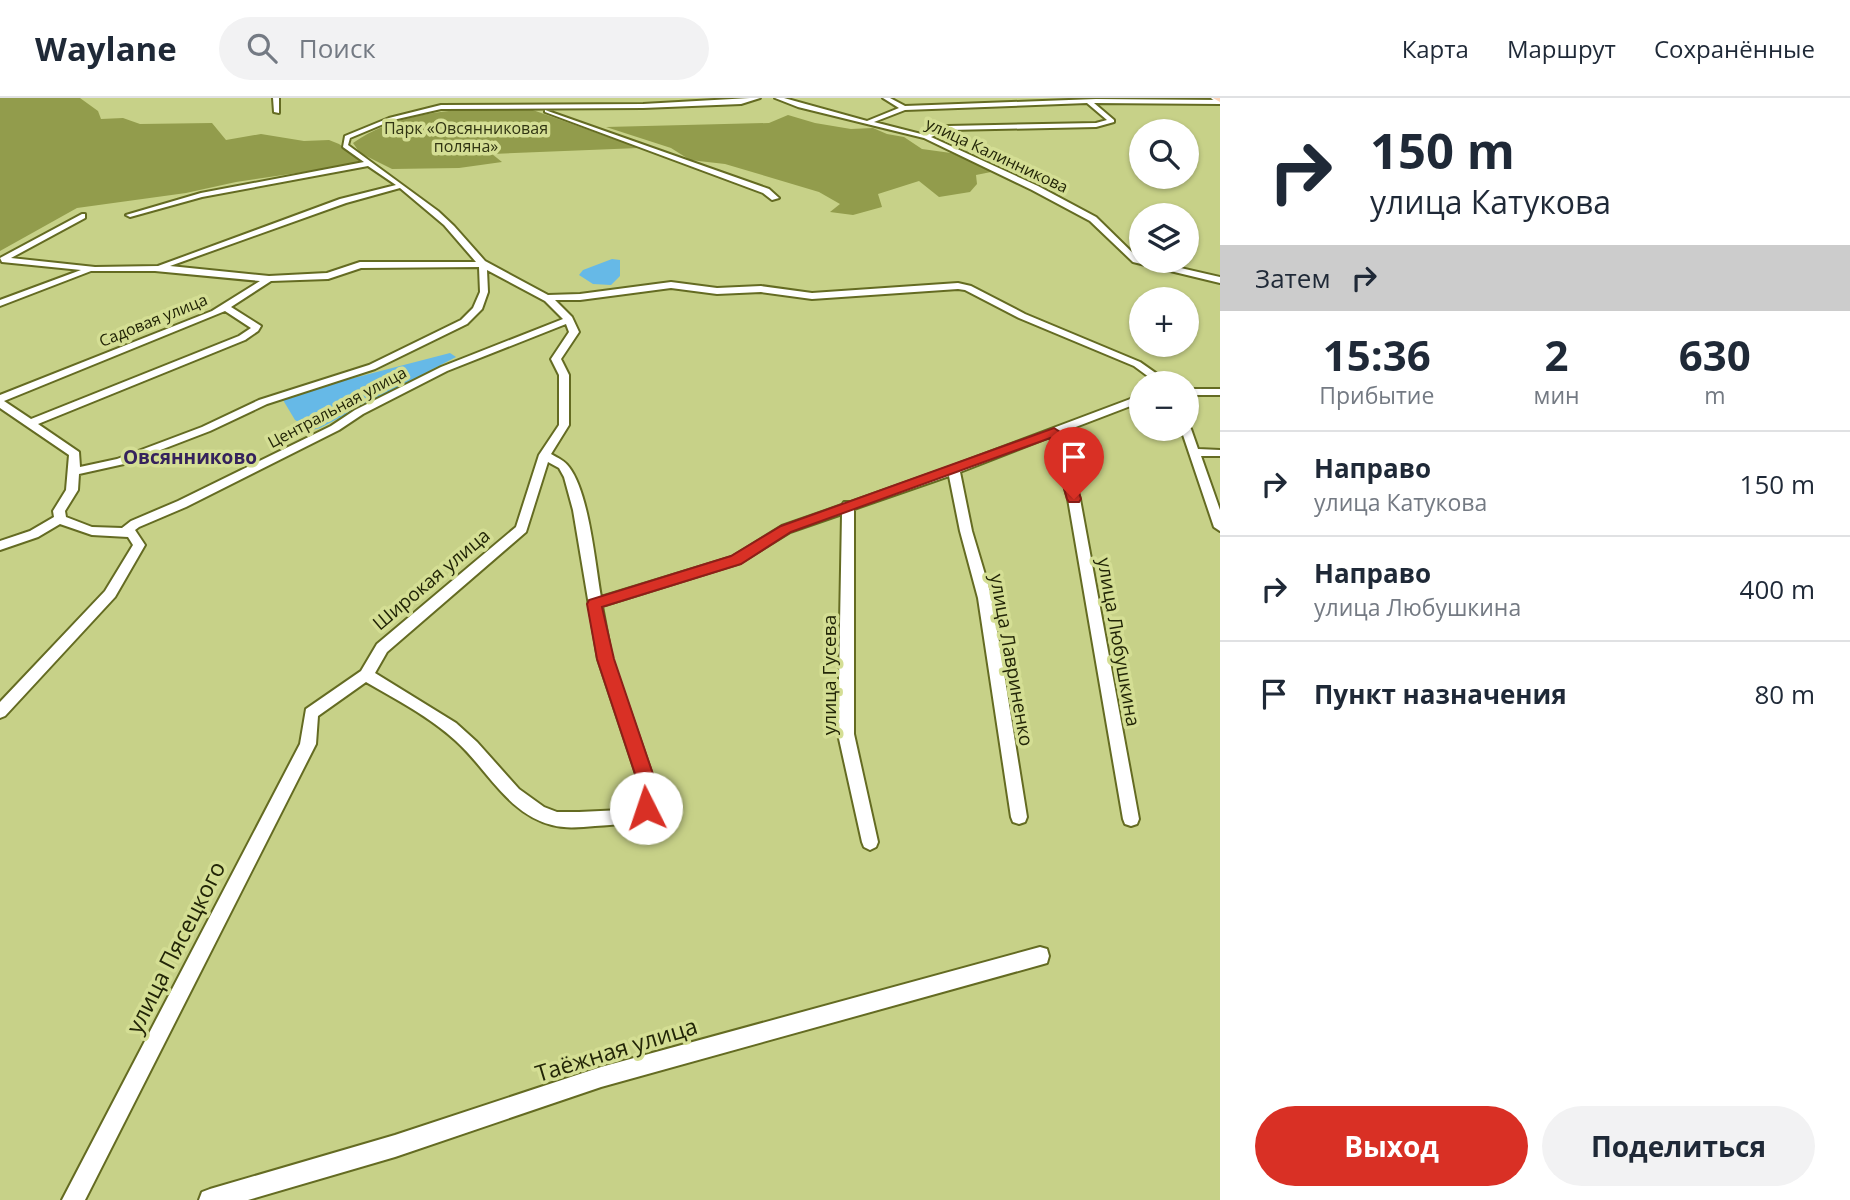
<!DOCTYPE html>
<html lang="ru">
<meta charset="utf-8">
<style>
:root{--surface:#fff;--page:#f2f2f3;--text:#1f2937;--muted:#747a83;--line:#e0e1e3;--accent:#d93025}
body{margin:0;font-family:"Open Sans",sans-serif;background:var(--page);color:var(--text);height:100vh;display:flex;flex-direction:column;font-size:26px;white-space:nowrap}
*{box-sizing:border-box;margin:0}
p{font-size:23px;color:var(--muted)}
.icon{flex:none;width:38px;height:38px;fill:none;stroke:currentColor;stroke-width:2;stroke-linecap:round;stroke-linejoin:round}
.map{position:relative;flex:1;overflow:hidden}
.details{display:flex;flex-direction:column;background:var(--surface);width:630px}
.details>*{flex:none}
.hud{background:#fff;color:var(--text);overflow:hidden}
.tools{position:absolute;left:1129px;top:21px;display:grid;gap:14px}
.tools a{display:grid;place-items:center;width:70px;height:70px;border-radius:50%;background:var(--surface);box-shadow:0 2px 5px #0004;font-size:35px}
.pin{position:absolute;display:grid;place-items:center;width:60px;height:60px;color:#fff;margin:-72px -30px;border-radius:50% 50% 50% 0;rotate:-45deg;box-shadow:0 0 7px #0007}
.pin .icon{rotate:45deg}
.me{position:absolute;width:77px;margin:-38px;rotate:356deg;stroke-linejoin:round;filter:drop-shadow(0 0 5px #0008)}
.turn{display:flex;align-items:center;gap:24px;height:147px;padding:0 35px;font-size:32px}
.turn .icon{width:91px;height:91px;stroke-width:2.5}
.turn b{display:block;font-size:49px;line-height:60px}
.then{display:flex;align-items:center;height:66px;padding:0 35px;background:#0003;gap:14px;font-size:26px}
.eta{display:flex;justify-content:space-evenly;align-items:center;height:119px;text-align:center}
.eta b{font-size:42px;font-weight:700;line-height:49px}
.cta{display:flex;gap:14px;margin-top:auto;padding:14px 35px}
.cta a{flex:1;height:80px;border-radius:42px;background:var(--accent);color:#fff;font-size:28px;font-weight:700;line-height:80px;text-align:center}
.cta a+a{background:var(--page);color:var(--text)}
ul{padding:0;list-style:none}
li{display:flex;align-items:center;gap:21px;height:105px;padding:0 35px;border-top:2px solid var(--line)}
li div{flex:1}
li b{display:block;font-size:26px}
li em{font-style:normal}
header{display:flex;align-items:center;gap:42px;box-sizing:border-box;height:98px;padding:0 35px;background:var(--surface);border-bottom:2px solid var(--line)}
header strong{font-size:33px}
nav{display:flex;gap:38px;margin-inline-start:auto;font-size:24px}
.search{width:490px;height:63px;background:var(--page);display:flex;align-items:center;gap:18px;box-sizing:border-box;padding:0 24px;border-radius:38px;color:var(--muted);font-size:26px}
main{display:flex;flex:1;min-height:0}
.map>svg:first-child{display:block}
.forest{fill:#929c4c}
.water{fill:#66b9e7}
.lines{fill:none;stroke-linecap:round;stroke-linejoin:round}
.minor-casing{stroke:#646b22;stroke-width:4}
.major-casing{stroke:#fff;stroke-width:3}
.minor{fill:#fff;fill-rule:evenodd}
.major{fill:#fdd6bb;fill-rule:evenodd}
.route{fill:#d93025;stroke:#8d1f18;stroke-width:2}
.labels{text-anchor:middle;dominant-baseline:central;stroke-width:7;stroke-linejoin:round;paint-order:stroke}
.far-park-label{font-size:16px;fill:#313513;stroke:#d4de94}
.far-street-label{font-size:16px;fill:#222507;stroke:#d4de94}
.far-quarter-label{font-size:19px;font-weight:bold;fill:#35225c;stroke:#d4de94}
.street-label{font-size:19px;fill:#222507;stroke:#d4de94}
.near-street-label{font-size:23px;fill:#222507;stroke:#d4de94}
</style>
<header>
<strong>Waylane</strong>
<div class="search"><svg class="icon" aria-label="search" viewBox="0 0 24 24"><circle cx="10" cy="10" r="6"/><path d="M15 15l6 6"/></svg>Поиск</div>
<nav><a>Карта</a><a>Маршрут</a><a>Сохранённые</a></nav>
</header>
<main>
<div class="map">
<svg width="1220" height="1102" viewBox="0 0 1220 1102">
<rect width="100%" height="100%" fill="#c7d188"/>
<!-- forest -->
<path class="forest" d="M 0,0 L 80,0 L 98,13 L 101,21 L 123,20 L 140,26 L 212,25 L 226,42 L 261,36 L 304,43 L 329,42 L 339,46 L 366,65 L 236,84 L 186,95 L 77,110 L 0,153 Z
M 483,10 L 530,11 L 639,50 L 492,56 L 502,64 L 459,70 L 392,71 L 360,55 L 353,45 C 392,18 437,13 483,10 Z
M 788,17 L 815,25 L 851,31 L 873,30 L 887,36 L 904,39 L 922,51 L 951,55 L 996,73 L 976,77 L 977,86 L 970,94 L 939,99 L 919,83 L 878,96 L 882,109 L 853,117 L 830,114 L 840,106 L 819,94 L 725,66 L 690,62 L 671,50 L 606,29 L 769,25 Z"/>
<!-- water -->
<path class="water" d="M 612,161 L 620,162 L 620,178 L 611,187 L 593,186 L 579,177 L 583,172 Z
M 450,255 L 456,259 L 320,330 L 312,332 L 295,322 L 283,302 L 315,290 Z"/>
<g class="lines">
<!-- minor casing -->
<g class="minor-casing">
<path id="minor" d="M 273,0 L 279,0 L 279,15 L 274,14 Z
M 750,0 L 760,0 L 741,6 L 643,10 L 441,11 L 393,22 L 350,40 L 348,47 L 438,113 L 454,128 L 485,163 L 548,197 L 580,196 L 671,184 L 717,190 L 761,188 L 812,195 L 958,185 L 971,188 L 1025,216 L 1140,264 L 1167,283 L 1168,285 L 1157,285 L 1134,268 L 1019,220 L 965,192 L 958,191 L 812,201 L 761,194 L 717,196 L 671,190 L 580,202 L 555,202 L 572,219 L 579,234 L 561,261 L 569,277 L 569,327 L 551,356 C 558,360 565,363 569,369 C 589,395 595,465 601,499 L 732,459 L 782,428 L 842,407 L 844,404 L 851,404 L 950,369 L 1141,297 L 1141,304 L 1060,335 L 1080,401 L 1139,721 L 1137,726 L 1131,728 L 1125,726 L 1123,721 L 1068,401 L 1050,339 L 960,374 L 972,433 L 992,500 L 1027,719 L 1025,724 L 1019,726 L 1013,724 L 1011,719 L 978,500 L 960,433 L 949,378 L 854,411 L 854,636 L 878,744 L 876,749 L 870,752 L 864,749 L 862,744 L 838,636 L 842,416 L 790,434 L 740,465 L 602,508 L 612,561 L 657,691 L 652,715 C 633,726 616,727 595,728 C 581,729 566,731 552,727 C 508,716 488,672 456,643 C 430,619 397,602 366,584 L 318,618 L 316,646 L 85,1102 L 62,1102 L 300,646 L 306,611 L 361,573 L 377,546 L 516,429 L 539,357 L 559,327 L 559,277 L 551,261 L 569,234 L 566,226 L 447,273 L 363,316 L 339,332 L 186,409 L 139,429 L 135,432 L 145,447 L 115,499 L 5,618 L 0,620 L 0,604 L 105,493 L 133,447 L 128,439 L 92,437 L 60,426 L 38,439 L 0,452 L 0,443 L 30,433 L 54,419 L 53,413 L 66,392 L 69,357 L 0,310 L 0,297 L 212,213 L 260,183 L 155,173 L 91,173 L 0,208 L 0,202 L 81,172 L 2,164 L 0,160 L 82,116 L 85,116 L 85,120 L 11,160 L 95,169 L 158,168 L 340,101 L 396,87 L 368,68 L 202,99 L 130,119 L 126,117 L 201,95 L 364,64 L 343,49 L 345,38 L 389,20 L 441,7 L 643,6 ZM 400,90 L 444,127 L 476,164 L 360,164 L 327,175 L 269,178 L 170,168 L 346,105 ZM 479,169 L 480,194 L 473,210 L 461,222 L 369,267 L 259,302 L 202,329 L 117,361 L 80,369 L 79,354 L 38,326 L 245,242 L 258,233 L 261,228 L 231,209 L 271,183 L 328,181 L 361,170 ZM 487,172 L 545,203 L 563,221 L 441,269 L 355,312 L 331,328 L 178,403 L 131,423 L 122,430 L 92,429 L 66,419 L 65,413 L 78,392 L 79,376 L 124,366 L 210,333 L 267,306 L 375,271 L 467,226 L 482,211 L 488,194 ZM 225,213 L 251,230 L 239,238 L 31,321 L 4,303 ZM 548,364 L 559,370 L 564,379 L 573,412 L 598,561 L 641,691 L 639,706 L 622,712 L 579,714 L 557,714 L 544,709 L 519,691 L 477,644 L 456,625 L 375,575 L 387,554 L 526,434 Z
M 775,0 L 784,0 L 867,23 L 899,10 L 883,0 L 890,0 L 905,8 L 1096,1 L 1220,2 L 1220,6 L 1094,5 L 1114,22 L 1114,24 L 1096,29 L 949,32 L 931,39 L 1038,88 L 1096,119 L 1141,163 L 1150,163 L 1220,179 L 1220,185 L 1133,164 L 1090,123 L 1032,92 L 924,40 L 798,9 ZM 1087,5 L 1107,22 L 1096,25 L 948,28 L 925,37 L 874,24 L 905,12 Z
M 545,12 L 769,91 L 779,100 L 772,102 L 763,95 L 545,14 Z
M 1186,291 L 1220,291 L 1220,297 L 1186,297 Z
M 1186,328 L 1191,331 L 1198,351 L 1220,352 L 1220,358 L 1201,358 L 1220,412 L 1220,433 L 1214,429 L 1181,331 L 1186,331 Z
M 1040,849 L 1047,851 L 1049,858 L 1047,865 L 1040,867 L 601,989 L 395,1059 L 248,1102 L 199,1102 L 202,1094 L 210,1091 L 395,1037 L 601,969 Z"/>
</g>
<!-- major casing -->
<g class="major-casing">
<path id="major" d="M 1213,0 L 1220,0 L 1220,4 Z"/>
</g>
<!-- minor -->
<use href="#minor" class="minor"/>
<!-- major -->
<use href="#major" class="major"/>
</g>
<!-- route -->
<path class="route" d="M 1054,330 L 1060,334 L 1081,401 L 1079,404 L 1069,404 L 1067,401 L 1050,340 L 791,434 L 741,466 L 602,509 L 614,561 L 658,691 L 653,716 L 646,718 L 640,716 L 637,710 L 640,691 L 597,561 L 587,506 L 589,502 L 731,458 L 781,428 Z"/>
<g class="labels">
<!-- far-park labels -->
<g class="far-park-label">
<text x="466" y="30">Парк «Овсянниковая<tspan x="466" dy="18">поляна»</tspan></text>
</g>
<!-- far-street labels -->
<g class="far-street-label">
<text transform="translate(997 57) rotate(25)">улица Калинникова</text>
<text transform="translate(153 222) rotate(-22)">Садовая улица</text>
<text transform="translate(337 309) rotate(-28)">Центральная улица</text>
</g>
<!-- far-quarter labels -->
<g class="far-quarter-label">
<text x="190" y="359">Овсянниково</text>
</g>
<!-- street labels -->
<g class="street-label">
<text transform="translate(431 481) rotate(-40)">Широкая улица</text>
<text transform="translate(1119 544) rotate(80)">улица Любушкина</text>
<text transform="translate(1012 562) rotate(80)">улица Лавриненко</text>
<text transform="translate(829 577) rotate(-90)">улица Гусева</text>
</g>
<!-- near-street labels -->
<g class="near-street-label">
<text transform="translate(175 849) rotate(-63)">улица Пясецкого</text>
<text transform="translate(616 951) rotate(-17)">Таёжная улица</text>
</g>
</g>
</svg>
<div class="tools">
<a><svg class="icon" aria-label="search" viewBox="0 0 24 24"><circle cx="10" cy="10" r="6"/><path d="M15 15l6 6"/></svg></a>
<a><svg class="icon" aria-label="layers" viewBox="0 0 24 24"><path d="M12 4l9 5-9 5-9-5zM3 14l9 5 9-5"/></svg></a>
<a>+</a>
<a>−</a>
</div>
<div class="pin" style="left:1074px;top:401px;background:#d93025"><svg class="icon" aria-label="arrive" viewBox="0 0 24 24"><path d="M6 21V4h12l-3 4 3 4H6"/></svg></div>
<svg class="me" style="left:646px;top:710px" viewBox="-20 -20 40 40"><circle r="19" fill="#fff"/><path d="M0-13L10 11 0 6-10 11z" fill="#d93025"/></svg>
</div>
<section class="details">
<div class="hud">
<div class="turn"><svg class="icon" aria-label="right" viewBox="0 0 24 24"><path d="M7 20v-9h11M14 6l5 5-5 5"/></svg><div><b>150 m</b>улица Катукова</div></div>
<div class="then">Затем<svg class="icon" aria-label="right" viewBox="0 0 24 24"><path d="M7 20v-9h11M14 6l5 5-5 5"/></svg></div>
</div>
<div class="eta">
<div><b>15:36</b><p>Прибытие</p></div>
<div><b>2</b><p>мин</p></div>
<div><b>630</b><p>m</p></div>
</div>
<ul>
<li><svg class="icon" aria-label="right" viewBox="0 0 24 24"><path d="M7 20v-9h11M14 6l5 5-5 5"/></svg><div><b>Направо</b><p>улица Катукова</p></div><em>150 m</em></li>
<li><svg class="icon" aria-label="right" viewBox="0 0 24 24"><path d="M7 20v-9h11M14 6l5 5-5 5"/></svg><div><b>Направо</b><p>улица Любушкина</p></div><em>400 m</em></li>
<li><svg class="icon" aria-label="arrive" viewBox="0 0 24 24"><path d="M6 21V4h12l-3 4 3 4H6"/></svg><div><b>Пункт назначения</b></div><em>80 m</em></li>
</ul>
<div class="cta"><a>Выход</a><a>Поделиться</a></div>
</section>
</main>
